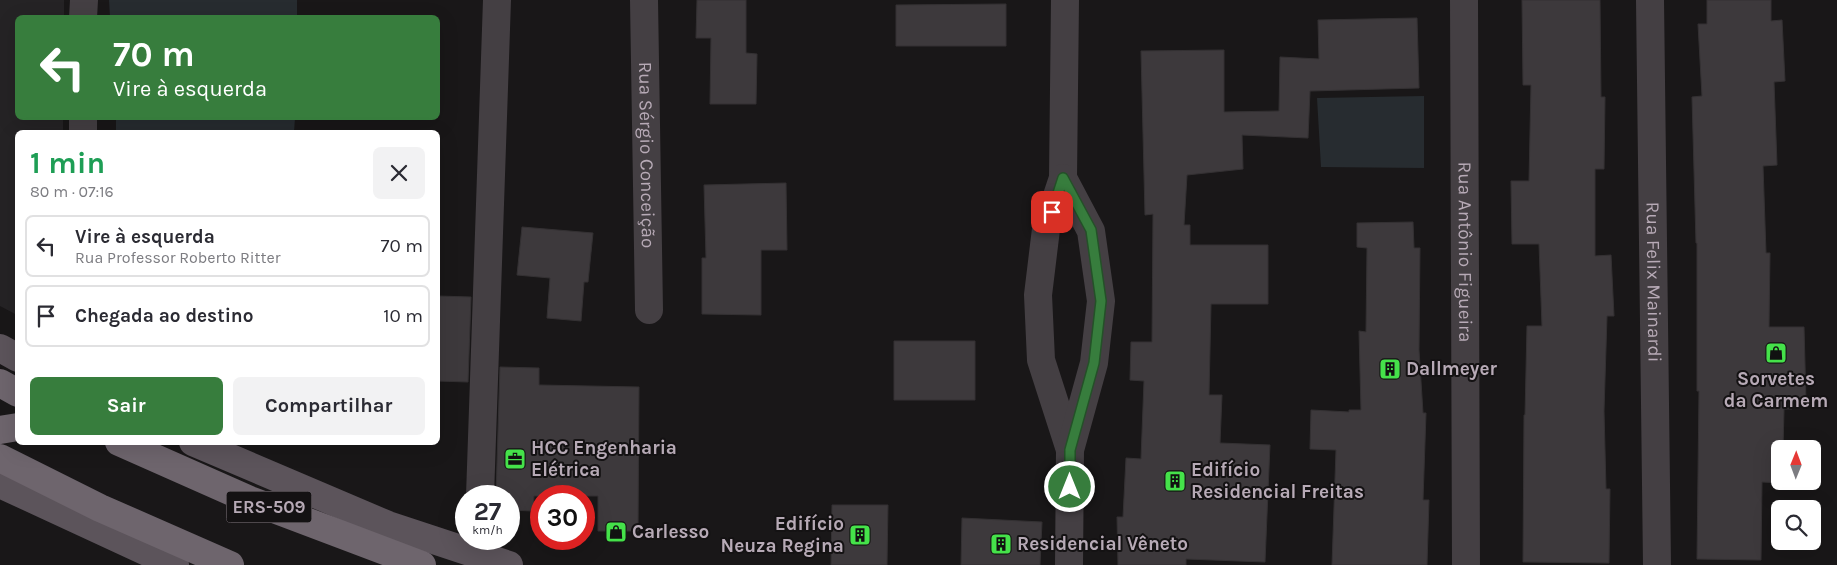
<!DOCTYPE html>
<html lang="pt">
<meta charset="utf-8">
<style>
:root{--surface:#fff;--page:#f2f2f3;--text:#2b2b33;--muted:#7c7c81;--line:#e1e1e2;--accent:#377d3d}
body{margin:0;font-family:Karla,sans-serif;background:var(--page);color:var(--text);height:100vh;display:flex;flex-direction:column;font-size:19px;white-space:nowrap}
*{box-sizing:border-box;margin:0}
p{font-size:16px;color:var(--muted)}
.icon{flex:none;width:28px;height:28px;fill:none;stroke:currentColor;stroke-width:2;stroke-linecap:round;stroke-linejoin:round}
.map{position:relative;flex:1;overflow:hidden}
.side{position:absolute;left:15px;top:130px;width:425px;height:315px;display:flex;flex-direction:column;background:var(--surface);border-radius:8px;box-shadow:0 5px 20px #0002}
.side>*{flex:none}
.hud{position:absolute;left:15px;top:15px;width:425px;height:105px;border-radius:8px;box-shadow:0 5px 20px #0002;background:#377d3d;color:#fff;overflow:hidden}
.needle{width:32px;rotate:1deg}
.tools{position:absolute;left:1771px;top:440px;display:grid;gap:10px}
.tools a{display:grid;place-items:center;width:50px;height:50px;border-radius:8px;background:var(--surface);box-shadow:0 5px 20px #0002;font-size:25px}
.speed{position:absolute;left:455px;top:485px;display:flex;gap:10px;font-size:25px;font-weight:700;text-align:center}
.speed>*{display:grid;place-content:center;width:65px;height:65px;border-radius:50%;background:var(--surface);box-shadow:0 5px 20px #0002;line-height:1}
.speed small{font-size:12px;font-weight:400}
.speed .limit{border:8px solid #d22;background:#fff;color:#111}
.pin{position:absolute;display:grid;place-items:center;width:42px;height:42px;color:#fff;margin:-21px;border-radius:10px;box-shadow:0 2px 8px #0006}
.me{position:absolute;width:55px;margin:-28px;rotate:0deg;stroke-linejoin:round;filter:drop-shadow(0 0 4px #0008)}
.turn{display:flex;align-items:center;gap:18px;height:105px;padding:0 15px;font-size:22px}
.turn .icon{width:65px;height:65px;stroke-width:2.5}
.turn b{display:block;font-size:35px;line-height:42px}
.round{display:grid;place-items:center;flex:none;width:52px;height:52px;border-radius:8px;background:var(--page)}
.overview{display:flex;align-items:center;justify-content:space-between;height:85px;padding:0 15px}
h1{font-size:30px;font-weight:700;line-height:38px;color:#1e9e55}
.cta{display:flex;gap:10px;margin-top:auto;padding:10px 15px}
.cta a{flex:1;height:58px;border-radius:8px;background:var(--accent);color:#fff;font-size:20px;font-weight:700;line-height:58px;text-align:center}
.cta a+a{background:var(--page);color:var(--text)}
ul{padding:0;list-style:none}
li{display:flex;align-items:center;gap:15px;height:62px;margin:0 10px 8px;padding:0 5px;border:2px solid var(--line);border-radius:8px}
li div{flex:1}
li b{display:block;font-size:19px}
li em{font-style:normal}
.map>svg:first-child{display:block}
.built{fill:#252325}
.green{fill:#272c30}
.building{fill:#3d393c;stroke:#343133}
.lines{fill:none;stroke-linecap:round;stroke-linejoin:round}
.minor{stroke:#443f43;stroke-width:28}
.major{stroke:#5c545b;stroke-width:28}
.highway{stroke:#6e656d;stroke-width:28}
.route-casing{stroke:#245128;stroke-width:12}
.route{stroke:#377d3d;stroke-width:9}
.labels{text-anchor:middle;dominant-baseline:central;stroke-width:4;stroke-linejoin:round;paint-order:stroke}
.shield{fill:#141213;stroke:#867c85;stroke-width:1}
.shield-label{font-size:18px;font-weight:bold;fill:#b7aab6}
.street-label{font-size:19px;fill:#b7aab6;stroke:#141213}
.poi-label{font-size:19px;font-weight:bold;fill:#b7aab6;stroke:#141213;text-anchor:start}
</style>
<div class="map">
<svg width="1837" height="565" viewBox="0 0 1837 565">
<rect width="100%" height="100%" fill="#191718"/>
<!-- built -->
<path class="built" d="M 0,0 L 64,0 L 64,17 L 18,18 L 18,118 L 63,118 L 63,132 L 18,132 L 17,315 L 0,306 Z"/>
<!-- green -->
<path class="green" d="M 109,0 L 297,0 L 297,17 L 110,17 Z
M 1424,96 L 1424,168 L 1321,167 L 1317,98 Z
M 116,118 L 295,118 L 294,132 L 116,132 Z"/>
<!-- building -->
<path class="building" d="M 697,0 L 746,0 L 746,53 L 757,54 L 756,104 L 710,104 L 711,38 L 696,38 Z
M 1522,0 L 1600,0 L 1601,97 L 1605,97 L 1604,169 L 1595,169 L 1595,256 L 1611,255 L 1614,316 L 1607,316 L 1604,411 L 1606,489 L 1610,489 L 1609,563 L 1523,562 L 1524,415 L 1525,415 L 1527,326 L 1542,326 L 1539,244 L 1512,244 L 1511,181 L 1529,181 L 1531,85 L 1523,85 Z
M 1707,0 L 1771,0 L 1771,21 L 1782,20 L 1785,81 L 1774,82 L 1777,165 L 1763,166 L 1766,253 L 1770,253 L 1769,327 L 1804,327 L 1806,402 L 1793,402 L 1792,409 L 1784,409 L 1783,449 L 1780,449 L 1780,481 L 1782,483 L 1762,482 L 1761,560 L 1697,559 L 1699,391 L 1697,391 L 1697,243 L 1696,243 L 1692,97 L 1702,96 L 1698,24 L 1707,24 Z
M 1006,4 L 1006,46 L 896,46 L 896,5 Z
M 1417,18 L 1419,88 L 1310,91 L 1308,138 L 1242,135 L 1243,169 L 1187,175 L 1184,225 L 1190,225 L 1190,245 L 1268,245 L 1268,304 L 1211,304 L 1209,395 L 1222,395 L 1220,443 L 1270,445 L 1265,562 L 1186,559 L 1186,565 L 1118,565 L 1117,517 L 1123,517 L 1126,458 L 1141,459 L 1144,381 L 1130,380 L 1131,342 L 1152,342 L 1153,214 L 1145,215 L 1141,51 L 1224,50 L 1224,112 L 1279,111 L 1280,57 L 1319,59 L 1318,20 Z
M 786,183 L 787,250 L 761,250 L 761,315 L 702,314 L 702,258 L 706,258 L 704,185 Z
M 1413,222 L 1414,248 L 1420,248 L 1419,350 L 1423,413 L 1426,413 L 1423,500 L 1429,500 L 1427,565 L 1332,565 L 1336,450 L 1310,449 L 1311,410 L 1349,412 L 1349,410 L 1361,410 L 1359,331 L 1366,332 L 1367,248 L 1357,247 L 1357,223 Z
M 522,227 L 593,233 L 588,282 L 584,282 L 581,321 L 547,318 L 550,278 L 517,275 Z
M 438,296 L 471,297 L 468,382 L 438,381 Z
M 894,341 L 975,341 L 975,400 L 894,400 Z
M 500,367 L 539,368 L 539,385 L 639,387 L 638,531 L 598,531 L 598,496 L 534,496 L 533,511 L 509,510 L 509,496 L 496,496 Z
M 832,505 L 888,505 L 887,565 L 831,565 Z
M 962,518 L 1042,522 L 1040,565 L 961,565 Z"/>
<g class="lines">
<!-- minor -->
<g class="minor">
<path id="s1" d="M 644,0 L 649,310"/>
<path d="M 1065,0 L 1063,178 L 1046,229 L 1038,295 L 1041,360 L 1070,450"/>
<path id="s2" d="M 1464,0 L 1466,565"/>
<path id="s3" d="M 1650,0 L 1657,565"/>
<path d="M 83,18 L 84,0"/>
<path d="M 83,132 L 83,118"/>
<path d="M 1063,178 L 1091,231 L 1101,301 L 1094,363 L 1070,450 L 1069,565"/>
<path d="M 480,496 L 497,0"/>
</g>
<!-- major -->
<path class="major" d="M 0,348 L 18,358
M 193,442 L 388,525 L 509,565
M 0,484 L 175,565"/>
<!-- highway -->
<path class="highway" d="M 0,383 L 18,393
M 0,430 L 18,427
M 119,442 L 250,500 L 422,565
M 0,458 L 100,508 L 230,565"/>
</g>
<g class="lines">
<!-- route casing -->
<g class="route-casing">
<path id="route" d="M 1052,212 L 1063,178 L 1091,230 L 1101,301 L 1094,363 L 1070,450 L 1070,487"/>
</g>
<!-- route -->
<use href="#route" class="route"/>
</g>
<!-- icons -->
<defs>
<g id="shop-square" transform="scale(1.125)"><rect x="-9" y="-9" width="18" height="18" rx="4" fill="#45e24a" stroke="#141213"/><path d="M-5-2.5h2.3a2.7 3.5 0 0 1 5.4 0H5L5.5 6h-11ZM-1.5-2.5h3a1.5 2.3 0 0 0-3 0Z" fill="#111"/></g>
<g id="building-square" transform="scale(1.125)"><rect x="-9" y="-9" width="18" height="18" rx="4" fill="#45e24a" stroke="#141213"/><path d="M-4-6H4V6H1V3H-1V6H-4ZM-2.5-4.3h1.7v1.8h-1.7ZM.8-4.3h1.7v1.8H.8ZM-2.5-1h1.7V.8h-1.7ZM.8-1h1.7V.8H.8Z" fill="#111"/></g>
<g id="office-square" transform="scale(1.125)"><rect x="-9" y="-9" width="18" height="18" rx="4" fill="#45e24a" stroke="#141213"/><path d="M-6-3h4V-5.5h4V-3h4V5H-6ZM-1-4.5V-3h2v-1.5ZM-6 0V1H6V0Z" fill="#111"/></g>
</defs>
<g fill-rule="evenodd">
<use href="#shop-square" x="1776" y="353"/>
<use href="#building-square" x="1390" y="369"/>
<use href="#office-square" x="515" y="459"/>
<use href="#building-square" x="1175" y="481"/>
<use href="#shop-square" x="616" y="532"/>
<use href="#building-square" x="860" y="535"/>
<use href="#building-square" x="1001" y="544"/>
</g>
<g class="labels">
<!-- shield labels -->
<rect class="shield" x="226.5" y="491.5" width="85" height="31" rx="4"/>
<g class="shield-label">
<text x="269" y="507">ERS-509</text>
</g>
<!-- street labels -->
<g class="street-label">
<text stroke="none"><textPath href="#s1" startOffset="155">Rua Sérgio Conceição</textPath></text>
<text stroke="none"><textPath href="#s2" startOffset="252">Rua Antônio Figueira</textPath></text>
<text stroke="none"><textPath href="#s3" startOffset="282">Rua Felix Mainardi</textPath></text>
</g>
<!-- poi labels -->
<g class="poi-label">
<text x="1406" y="369">Dallmeyer</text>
<text x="1776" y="379" text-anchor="middle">Sorvetes<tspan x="1776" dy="22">da Carmem</tspan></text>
<text x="531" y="448">HCC Engenharia<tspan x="531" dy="22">Elétrica</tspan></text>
<text x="1191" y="470">Edifício<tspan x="1191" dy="22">Residencial Freitas</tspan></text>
<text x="844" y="524" text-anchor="end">Edifício<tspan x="844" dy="22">Neuza Regina</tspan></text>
<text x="632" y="532">Carlesso</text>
<text x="1017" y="544">Residencial Vêneto</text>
</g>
</g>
</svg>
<div class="tools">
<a><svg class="needle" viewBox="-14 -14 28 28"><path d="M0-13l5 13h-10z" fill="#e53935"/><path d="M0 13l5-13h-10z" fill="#7c7c81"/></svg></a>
<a><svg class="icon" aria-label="search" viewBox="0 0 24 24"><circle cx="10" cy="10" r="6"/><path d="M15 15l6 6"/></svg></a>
</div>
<div class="speed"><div>27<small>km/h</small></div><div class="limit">30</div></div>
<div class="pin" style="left:1052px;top:212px;background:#d93025"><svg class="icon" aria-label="arrive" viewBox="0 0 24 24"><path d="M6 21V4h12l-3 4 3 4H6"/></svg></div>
<svg class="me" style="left:1070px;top:487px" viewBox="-20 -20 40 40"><circle r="17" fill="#377d3d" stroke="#fff" stroke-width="3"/><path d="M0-11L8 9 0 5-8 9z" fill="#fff"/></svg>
<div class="hud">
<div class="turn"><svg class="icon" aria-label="left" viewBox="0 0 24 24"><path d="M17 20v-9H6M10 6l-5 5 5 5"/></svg><div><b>70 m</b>Vire à esquerda</div></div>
</div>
<section class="side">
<div class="overview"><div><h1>1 min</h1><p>80 m · 07:16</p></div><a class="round"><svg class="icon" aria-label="close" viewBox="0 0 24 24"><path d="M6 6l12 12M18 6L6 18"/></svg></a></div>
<ul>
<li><svg class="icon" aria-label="left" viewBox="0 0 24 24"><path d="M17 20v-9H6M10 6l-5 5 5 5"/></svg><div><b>Vire à esquerda</b><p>Rua Professor Roberto Ritter</p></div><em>70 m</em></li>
<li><svg class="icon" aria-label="arrive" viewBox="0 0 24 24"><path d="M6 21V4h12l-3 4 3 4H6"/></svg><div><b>Chegada ao destino</b></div><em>10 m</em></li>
</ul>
<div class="cta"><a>Sair</a><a>Compartilhar</a></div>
</section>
</div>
